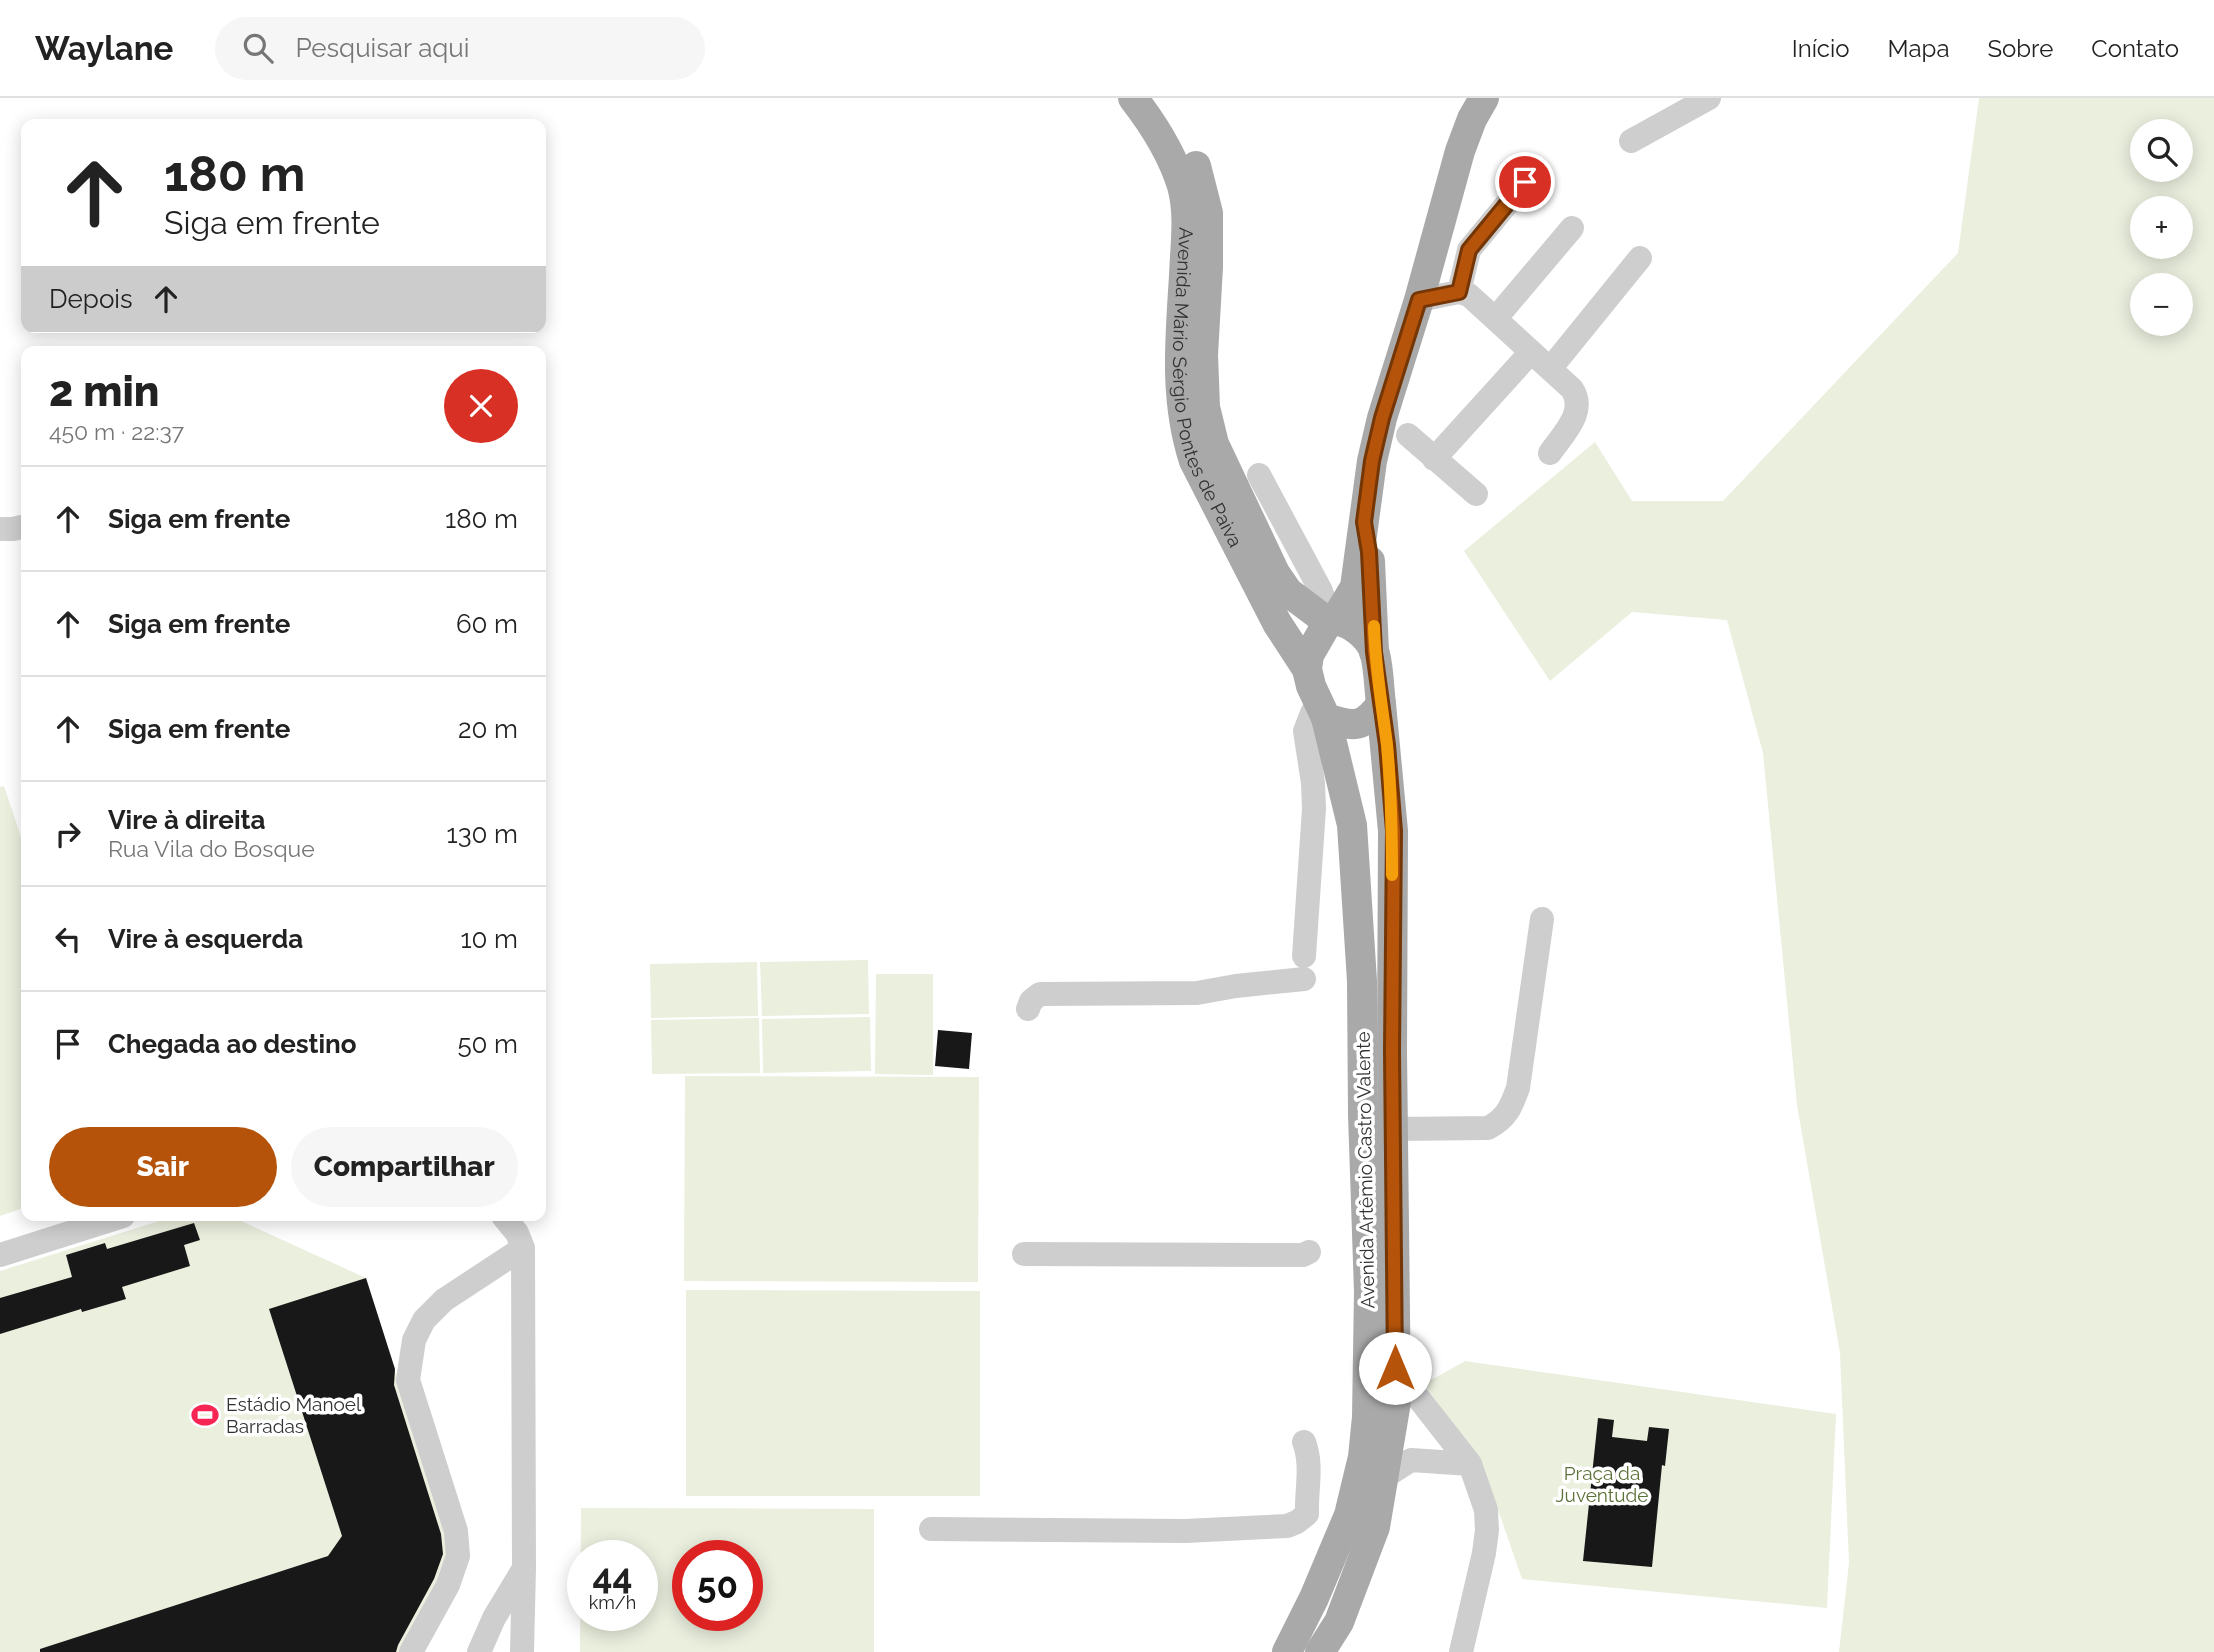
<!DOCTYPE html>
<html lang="pt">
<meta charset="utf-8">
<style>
:root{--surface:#fff;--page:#f6f6f6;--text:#222;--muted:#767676;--line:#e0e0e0;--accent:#b45309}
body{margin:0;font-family:Raleway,sans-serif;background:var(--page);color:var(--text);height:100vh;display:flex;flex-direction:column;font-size:26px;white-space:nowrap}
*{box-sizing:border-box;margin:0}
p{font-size:23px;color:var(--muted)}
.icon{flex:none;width:38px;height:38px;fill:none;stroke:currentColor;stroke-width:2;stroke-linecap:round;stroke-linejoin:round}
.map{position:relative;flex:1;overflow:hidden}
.details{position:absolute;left:21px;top:248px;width:525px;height:875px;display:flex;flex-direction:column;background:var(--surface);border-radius:14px;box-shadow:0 4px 18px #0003}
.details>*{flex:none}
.banner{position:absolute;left:21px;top:21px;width:525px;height:214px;border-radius:14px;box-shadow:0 4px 18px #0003;background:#fff;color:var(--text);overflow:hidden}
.buttons{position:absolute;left:2130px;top:21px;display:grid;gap:14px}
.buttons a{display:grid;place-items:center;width:63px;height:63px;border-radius:50%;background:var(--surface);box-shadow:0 4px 18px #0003;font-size:35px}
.speed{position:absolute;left:567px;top:1442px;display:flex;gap:14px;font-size:35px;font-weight:700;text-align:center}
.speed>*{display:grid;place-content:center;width:91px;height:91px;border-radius:50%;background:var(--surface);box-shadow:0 4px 18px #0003;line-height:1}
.speed small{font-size:18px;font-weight:400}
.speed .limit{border:10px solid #d22;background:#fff;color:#111}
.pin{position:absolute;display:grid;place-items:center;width:60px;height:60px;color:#fff;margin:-30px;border:4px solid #fff;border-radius:50%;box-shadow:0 2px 7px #0007}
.me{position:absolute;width:77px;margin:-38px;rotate:0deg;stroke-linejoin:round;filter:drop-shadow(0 0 5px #0008)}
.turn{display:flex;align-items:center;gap:24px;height:147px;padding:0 28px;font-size:32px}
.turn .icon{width:91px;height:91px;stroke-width:2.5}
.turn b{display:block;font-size:49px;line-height:60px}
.then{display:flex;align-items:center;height:66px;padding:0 28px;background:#0003;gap:14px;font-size:26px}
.round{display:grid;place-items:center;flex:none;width:74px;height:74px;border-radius:37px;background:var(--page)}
.head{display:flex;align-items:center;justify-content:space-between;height:119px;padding:0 28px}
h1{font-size:42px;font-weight:800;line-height:52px}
.primary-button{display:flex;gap:14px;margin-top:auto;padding:14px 28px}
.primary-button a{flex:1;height:80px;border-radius:42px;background:var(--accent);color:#fff;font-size:28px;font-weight:800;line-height:80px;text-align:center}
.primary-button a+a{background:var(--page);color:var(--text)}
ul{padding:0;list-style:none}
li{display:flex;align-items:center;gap:21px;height:105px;padding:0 28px;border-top:2px solid var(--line)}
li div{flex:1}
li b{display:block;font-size:26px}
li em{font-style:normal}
header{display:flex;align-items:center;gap:42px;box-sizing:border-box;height:98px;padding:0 35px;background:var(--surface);border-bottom:2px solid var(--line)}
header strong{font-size:33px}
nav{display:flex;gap:38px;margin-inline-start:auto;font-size:24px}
.search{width:490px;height:63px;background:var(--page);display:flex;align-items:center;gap:18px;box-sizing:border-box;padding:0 24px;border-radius:38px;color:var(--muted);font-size:26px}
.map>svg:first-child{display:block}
.green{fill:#eaefde;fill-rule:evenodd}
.building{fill:#181818}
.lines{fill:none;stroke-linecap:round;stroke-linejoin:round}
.minor{stroke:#cecece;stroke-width:24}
.major{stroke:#a9a9a9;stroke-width:30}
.route-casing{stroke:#753606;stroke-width:18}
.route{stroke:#b45309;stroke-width:12}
.slow{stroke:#f59e0b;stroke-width:12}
.labels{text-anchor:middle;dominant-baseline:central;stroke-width:7;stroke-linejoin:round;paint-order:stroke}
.street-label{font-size:19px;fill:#313131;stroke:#fff}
.poi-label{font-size:19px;fill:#313131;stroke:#fff;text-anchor:start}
.park-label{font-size:19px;fill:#5c7239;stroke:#fff}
</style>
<header>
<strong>Waylane</strong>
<div class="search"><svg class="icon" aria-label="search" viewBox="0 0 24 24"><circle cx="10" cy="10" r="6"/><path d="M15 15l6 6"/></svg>Pesquisar aqui</div>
<nav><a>Início</a><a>Mapa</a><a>Sobre</a><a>Contato</a></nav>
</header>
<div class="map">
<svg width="2214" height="1554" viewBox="0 0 2214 1554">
<rect width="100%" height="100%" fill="#fff"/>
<!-- green -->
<path class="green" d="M 1979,0 L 2214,0 L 2214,1554 L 1839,1554 L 1849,1465 L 1840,1255 L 1797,1007 L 1763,655 L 1727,522 L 1632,514 L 1550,583 L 1464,453 L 1595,344 L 1632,403 L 1723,403 L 1958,155 ZM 2142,33 L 2180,33 L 2180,72 L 2142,72 ZM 2142,110 L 2180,110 L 2180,149 L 2142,149 ZM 2142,187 L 2180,187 L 2180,226 L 2142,226 Z
M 4,688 L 26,754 L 26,1109 L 0,1118 L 0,689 Z
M 868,862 L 869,916 L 762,918 L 760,864 Z
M 757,864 L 758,918 L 651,920 L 650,866 Z
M 876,876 L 933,876 L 933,977 L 875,976 Z
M 870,919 L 871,973 L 763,975 L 762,921 Z
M 759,920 L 760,975 L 652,976 L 651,922 Z
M 685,978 L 979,979 L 978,1184 L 684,1183 Z
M 175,1118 L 230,1118 L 366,1180 L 452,1455 L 399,1554 L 0,1554 L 0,1173 Z
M 686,1192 L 980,1193 L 980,1398 L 686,1398 Z
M 1465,1263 L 1836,1316 L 1827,1510 L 1522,1481 L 1484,1371 L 1424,1286 Z
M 581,1410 L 874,1411 L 874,1554 L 580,1554 ZM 583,1458 L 642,1458 L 642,1517 L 583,1517 ZM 688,1458 L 747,1458 L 747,1517 L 688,1517 Z"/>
<!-- building -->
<path class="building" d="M 938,932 L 972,935 L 969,971 L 935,968 Z
M 194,1125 L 200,1142 L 184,1147 L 190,1168 L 122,1189 L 126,1201 L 82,1214 L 81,1211 L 0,1236 L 0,1200 L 72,1179 L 66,1157 L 105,1145 L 107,1151 Z
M 366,1180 L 395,1271 L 394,1287 L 441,1436 L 443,1456 L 434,1481 L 398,1547 L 396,1554 L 40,1554 L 40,1551 L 328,1458 L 342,1438 L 269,1211 Z
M 1598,1320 L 1614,1322 L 1612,1339 L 1647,1343 L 1649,1329 L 1669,1331 L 1665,1368 L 1662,1367 L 1652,1469 L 1583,1463 Z"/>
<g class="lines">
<!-- minor -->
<path class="minor" d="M 1631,43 L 1709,0
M 1459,194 L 1469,152 L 1525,84
M 1419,202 L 1459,194 L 1469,197 L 1572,291 C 1587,314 1563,336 1550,355
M 1496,220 L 1572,130
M 1550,271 L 1640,160
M 1408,337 L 1476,396
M 1434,361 L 1531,254
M 1259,377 L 1321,493 L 1331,523
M 0,431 L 13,431 L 26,428
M 1304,858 L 1314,711 L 1313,685 L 1305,633 L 1312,615 L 1318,605
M 1028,911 L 1031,903 L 1040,896 L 1197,895 L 1236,888 L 1304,881
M 1393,1031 L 1488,1030 C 1507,1020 1511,1009 1518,990 L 1542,821
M 1024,1156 L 1303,1157 L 1309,1154
M 0,1157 L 123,1118
M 1395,1270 L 1470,1366 L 1486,1412 L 1487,1432 L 1484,1455 L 1461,1554
M 1383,1380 L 1411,1362 L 1470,1366
M 931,1431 L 1185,1433 L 1287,1428 L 1297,1424 L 1307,1416 C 1306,1392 1313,1367 1304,1344
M 411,1554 L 448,1487 L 458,1458 L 456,1433 L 408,1282 L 414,1242 L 424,1222 L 444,1202 L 523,1150 L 517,1135 L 503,1118
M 479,1554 L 494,1520 L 523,1472
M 522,1554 L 524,1470 L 523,1150"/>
<!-- major -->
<g class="major">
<path id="s1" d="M 1133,0 C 1154,27 1172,55 1182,88 C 1190,117 1185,148 1184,178 C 1180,241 1174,302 1194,363 L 1277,525 L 1307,571 L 1311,588 L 1326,620 C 1353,629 1363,631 1381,606 C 1379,590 1379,572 1375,556 C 1370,538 1346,519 1328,524 L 1309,557 L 1307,571"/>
<path d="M 1196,68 L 1208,115 L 1208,169 L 1203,257 L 1205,309 L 1214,346 L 1275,475 L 1288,494 L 1328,524"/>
<path d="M 1370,463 L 1374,554"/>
<path d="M 1335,522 L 1355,489 L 1372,363 L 1382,320 L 1419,202 L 1460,53 L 1472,21 L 1484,0"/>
<path d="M 1287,1554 L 1314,1500 L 1349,1417 L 1363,1359 L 1367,1319 L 1369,1194 L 1363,1016 L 1362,883 L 1352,727 L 1326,620"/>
<path d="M 1320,1554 L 1339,1524 L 1375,1429 L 1396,1304 L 1392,953 L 1393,733 L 1381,606"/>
</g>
</g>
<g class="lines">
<!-- route casing -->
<g class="route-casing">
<path id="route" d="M 1395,1270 L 1392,953 L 1394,733 L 1387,647 L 1374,554 L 1369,454 L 1364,424 L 1372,363 L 1382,320 L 1419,202 L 1459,194 L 1469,152 L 1525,84"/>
</g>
<!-- route -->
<use href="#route" class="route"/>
<!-- slow -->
<path class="slow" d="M 1374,528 C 1375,568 1382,607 1387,647 C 1391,690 1392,733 1392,777"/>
</g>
<!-- icons -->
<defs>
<g id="stadium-bare" transform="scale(2.1)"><path d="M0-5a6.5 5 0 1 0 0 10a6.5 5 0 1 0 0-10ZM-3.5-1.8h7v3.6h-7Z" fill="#f62554" stroke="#fff" stroke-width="2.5" paint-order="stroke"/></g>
</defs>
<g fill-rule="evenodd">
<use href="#stadium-bare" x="205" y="1317"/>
</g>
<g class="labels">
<!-- street labels -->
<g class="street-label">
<text stroke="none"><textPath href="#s1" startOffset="308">Avenida Mário Sérgio Pontes de Paiva</textPath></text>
<text transform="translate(1365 1072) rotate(-91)">Avenida Artêmio Castro Valente</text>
</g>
<!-- poi labels -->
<g class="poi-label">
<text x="226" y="1306">Estádio Manoel<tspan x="226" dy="22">Barradas</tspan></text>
</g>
<!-- park labels -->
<g class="park-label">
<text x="1602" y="1375">Praça da<tspan x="1602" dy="22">Juventude</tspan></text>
</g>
</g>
</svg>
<div class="buttons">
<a><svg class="icon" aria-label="search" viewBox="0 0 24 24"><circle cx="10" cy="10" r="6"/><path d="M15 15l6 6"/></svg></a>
<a>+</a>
<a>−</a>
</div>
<div class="speed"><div>44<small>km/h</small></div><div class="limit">50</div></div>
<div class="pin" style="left:1525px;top:84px;background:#d93025"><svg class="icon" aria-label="arrive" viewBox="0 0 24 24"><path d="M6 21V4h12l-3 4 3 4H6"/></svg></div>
<svg class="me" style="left:1395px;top:1270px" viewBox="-20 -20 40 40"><circle r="19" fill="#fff"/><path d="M0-13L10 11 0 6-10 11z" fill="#b45309"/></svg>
<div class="banner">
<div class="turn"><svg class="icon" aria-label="ahead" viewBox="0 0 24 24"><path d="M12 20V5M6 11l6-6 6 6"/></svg><div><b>180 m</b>Siga em frente</div></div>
<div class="then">Depois<svg class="icon" aria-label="ahead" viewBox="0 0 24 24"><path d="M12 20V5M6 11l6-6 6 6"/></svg></div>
</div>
<section class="details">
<div class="head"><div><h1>2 min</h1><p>450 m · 22:37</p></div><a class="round" style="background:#d93025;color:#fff"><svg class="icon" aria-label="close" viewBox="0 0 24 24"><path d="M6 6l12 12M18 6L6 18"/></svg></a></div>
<ul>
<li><svg class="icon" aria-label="ahead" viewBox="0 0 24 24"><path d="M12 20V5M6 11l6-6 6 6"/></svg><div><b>Siga em frente</b></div><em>180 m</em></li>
<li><svg class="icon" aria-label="ahead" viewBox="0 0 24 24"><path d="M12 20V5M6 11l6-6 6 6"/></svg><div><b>Siga em frente</b></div><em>60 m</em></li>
<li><svg class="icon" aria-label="ahead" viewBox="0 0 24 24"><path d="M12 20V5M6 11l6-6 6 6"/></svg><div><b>Siga em frente</b></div><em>20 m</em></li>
<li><svg class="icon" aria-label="right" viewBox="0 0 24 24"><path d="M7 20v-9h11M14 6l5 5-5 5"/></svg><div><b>Vire à direita</b><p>Rua Vila do Bosque</p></div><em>130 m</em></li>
<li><svg class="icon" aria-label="left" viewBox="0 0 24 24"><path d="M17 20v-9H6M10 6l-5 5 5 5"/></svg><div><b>Vire à esquerda</b></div><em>10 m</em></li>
<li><svg class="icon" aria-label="arrive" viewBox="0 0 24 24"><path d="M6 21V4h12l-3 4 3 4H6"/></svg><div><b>Chegada ao destino</b></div><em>50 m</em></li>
</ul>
<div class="primary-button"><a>Sair</a><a>Compartilhar</a></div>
</section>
</div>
